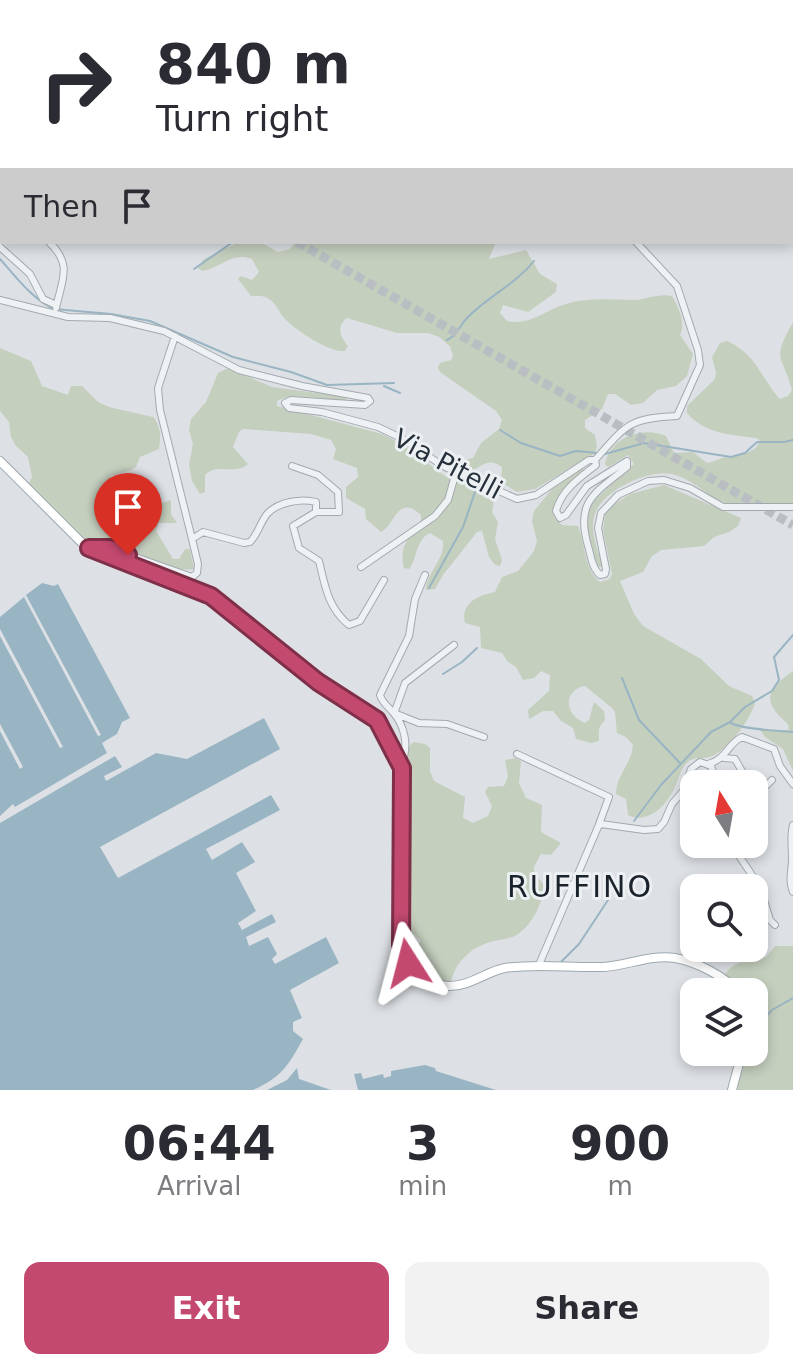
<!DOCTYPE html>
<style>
:root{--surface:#fff;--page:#f2f2f3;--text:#2b2b33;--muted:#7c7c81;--accent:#c3496f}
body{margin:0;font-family:"DejaVu Sans",sans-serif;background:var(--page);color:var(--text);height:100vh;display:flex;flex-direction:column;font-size:30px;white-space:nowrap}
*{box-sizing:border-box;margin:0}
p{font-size:26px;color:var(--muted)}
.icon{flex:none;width:44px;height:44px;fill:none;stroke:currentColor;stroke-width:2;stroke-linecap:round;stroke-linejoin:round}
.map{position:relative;height:1090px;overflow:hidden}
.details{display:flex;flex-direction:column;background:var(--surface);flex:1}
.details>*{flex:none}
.banner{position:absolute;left:0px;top:0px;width:794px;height:244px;box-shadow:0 4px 12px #0003;background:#fff;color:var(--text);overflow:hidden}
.needle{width:52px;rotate:349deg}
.buttons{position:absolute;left:680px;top:770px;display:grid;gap:16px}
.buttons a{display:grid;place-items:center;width:88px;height:88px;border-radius:16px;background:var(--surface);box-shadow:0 4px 12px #0003;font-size:40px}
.pin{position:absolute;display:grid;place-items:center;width:68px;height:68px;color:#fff;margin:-82px -34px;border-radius:50% 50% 50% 0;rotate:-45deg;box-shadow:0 0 8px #0007}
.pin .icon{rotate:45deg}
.me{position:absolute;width:88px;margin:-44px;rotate:351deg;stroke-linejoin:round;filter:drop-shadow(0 0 6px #0008)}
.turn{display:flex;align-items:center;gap:28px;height:168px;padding:0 24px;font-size:36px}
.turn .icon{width:104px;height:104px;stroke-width:2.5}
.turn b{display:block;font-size:56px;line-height:68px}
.then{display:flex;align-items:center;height:76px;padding:0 24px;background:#0003;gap:16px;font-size:30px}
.eta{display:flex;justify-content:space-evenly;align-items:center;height:136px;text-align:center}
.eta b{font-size:48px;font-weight:600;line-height:56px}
.action{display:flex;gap:16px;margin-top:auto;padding:16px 24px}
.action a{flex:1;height:92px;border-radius:16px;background:var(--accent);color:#fff;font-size:32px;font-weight:600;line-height:92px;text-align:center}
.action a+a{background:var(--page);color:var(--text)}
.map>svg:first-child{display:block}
.green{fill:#c5cfbe}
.water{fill:#99b5c3}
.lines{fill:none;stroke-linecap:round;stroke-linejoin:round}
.stream{stroke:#99b5c3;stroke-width:2}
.highway-tunnel{stroke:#b9bec3;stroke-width:9;stroke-dasharray:9 4.5;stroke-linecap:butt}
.minor-casing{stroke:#a3a9af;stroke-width:8}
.major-casing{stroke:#9da8b0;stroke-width:10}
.highway-casing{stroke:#85919b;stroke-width:11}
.minor{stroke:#eff2f4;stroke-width:6}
.major{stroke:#fff;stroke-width:8}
.highway{stroke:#fff;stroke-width:9}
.route-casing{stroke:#7f2f48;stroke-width:20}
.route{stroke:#c3496f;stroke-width:14}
.labels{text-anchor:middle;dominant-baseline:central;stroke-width:6;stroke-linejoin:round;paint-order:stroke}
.street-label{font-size:26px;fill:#27313b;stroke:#ecf0f3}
.quarter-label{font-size:30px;letter-spacing:2px;fill:#1a222b;stroke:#ecf0f3}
</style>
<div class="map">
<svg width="793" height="1090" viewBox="0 0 793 1090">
<rect width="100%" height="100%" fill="#dde1e5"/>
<!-- green -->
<path class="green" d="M 0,0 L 352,0 L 352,2 L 2,2 L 2,66 Z
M 239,242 L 260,242 L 278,252 L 290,249 L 295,242 L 496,242 L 489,259 L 526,250 L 540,274 L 557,284 L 556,292 L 528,312 L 503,305 L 500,313 L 507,321 C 530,326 545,310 566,304 C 589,297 611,300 635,300 C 647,299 659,293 672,296 C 679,308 686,323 680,335 L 693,354 L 687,376 L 676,386 L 657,390 L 643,403 L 631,405 L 615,394 L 608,394 L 602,409 L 585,420 L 585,428 L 595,435 L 597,447 L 594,454 L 535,489 L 517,492 L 501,482 L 502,467 C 489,458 484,464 473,471 L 447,465 L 442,460 L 444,457 L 460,461 L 473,458 L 481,443 L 499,429 L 502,420 L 496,411 L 440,372 L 438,368 L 440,363 L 451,360 L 453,356 L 450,346 L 439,337 L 428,333 L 397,333 L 347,318 C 336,326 340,337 348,346 L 345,351 C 329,353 296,330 285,319 C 279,313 276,303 269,299 C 264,295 257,296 251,296 L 238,279 L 241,276 L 252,280 L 259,272 L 252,259 C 233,251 220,268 202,271 L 198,268 L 204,259 Z
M 793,322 L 793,504 C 772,503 747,508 726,503 C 710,499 695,480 672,474 C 649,469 603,490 595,514 C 589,530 598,551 603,567 L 598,567 L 587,534 L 586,518 L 591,503 L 634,464 L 628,455 L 608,467 L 605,464 C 611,437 642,426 666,436 L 674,453 L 693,452 L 707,463 C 714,462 720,458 726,457 C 740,454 754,455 760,441 L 757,438 C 731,435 705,434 687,413 L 687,406 L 715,379 L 716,373 L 712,357 L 720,343 L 727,341 C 755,354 759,373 777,396 L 780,399 L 788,396 L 792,390 C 782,353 771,362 793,322 Z
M 0,348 L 31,361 L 42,386 L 68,395 L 71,386 L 82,386 L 98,402 L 109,407 L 153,417 C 161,425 161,438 159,449 L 140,457 L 136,467 L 131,470 L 111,476 C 110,497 133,516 120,533 L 133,544 L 141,543 L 141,535 L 130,520 L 142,512 L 141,498 L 149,496 L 162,503 L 171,500 L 171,514 L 177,523 L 159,523 L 156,531 L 173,559 L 179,559 L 185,549 L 190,549 L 194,569 C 170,573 144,554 122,547 C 109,543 97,545 85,539 L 29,483 L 32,477 L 28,457 L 16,446 L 11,437 L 9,422 L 0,411 Z
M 228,368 L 272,387 L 346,397 L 347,401 C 326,401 297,391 277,401 L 277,406 L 382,434 L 402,444 L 445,476 L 492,495 L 494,501 L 492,512 L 498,522 L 495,539 L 502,560 L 500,566 L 495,565 L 489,557 L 482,531 L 477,532 L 443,575 L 435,589 L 426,590 C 427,571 445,560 443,541 L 430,533 C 415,540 418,558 409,569 L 404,568 C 399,548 407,538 421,525 L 421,515 C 398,493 395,525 381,532 L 366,519 L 365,509 L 346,498 L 346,487 L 358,477 L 357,468 L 333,459 L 336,449 L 331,440 L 311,434 L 243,429 L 239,432 L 233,447 L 248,464 C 235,476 218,462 205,475 L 205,492 L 200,494 L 192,481 L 189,465 L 193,444 L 189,430 L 191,419 L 206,402 L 218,373 Z
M 583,468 L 584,472 C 568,484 554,495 554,517 L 562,525 L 578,526 C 585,543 584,570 600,582 L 610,579 L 612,574 L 603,530 L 605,515 L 607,509 L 630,494 L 664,485 L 741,518 L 738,526 L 729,532 L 714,537 L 704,546 L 661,550 L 652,556 L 643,572 L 620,581 L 634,614 L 643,626 L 701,659 L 729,686 L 752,696 L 755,703 C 750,720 730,747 714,755 C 704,761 694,754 685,765 C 680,771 678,780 675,787 C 667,805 648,825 628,815 L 626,799 L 616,794 C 616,775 632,764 633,745 L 626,737 L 617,733 L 615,712 L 612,708 L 585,686 C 562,690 565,716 585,723 L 589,720 L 594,702 L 604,711 L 605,720 C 597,729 599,730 599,741 L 591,743 L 576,739 L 573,728 L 561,721 L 553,711 L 543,711 L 529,719 L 528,710 L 549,691 L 550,675 L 541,671 L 534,678 L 523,680 L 516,667 L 507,661 L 502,653 L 481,648 L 480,627 L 465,623 C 460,603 479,595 495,592 L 502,577 L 518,571 L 534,551 L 537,541 L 532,521 L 534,511 L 552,489 Z
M 793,671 L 793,771 L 783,749 L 765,737 L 760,730 L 789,730 L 788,724 C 761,701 766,690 793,671 Z
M 414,742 L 425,744 L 430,748 L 430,771 L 434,781 L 465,797 L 463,818 L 473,823 L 488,816 L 492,806 L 485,792 L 488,787 L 504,786 L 508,776 L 505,760 L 516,758 L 521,761 L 519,783 L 526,798 L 542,805 L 541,832 L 561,843 L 551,855 L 541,854 L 534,867 L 534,873 L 545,886 C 541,904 534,923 518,934 C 512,939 501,939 494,941 C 473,946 456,960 451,982 C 428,982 414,968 406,948 L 415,948 L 421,941 L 415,935 L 407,934 L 407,924 L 405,754 L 410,745 Z
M 775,946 L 793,946 L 793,1090 L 735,1090 L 746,1052 L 754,1052 L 754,992 L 744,992 L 724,976 C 734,960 750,960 766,957 Z"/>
<!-- water -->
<path class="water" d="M 42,583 L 54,586 L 58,584 L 130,718 L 122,722 L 117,734 L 102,743 L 107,753 L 15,807 L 13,804 L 0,816 L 0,731 L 20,769 L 23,767 L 0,724 L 0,636 L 60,748 L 63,747 L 0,629 L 0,617 L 24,597 L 98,736 L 101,735 L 26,595 Z
M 264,718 L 280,749 L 100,847 L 118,878 L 271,795 L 280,810 L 206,849 L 212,860 L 242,842 L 255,862 L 236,873 L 256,911 L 238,923 L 242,930 L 272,914 L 276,922 L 246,937 L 249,946 L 268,937 L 277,954 L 272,959 L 275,964 L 326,937 L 339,963 L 290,990 L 302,1018 L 293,1022 L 293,1031 L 303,1039 C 288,1066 282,1077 253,1090 L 0,1090 L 0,823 L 115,756 L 122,767 L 104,776 L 106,781 L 156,753 L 187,759 Z
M 425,1065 L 435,1068 L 436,1071 L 496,1090 L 358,1090 L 354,1074 L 361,1073 L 363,1079 L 383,1074 L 384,1078 L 391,1076 L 391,1071 Z
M 297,1068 L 299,1079 L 331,1090 L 267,1090 L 287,1080 Z"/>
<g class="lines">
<!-- stream -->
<path class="stream" d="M 765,0 L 766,2
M 0,43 L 2,43
M 792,63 L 793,65
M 0,259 C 16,277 32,299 54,309 L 111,314 L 150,321 L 233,357 L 291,372 L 327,385 L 394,383
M 194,269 L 233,242
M 447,340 C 458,335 459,326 467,318 C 488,296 516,284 534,261
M 384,386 L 400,393
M 500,430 L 521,443 L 560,456 L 576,451 L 597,453
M 605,454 L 644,443 L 731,457 L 745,453 L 757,442 L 784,442 L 793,440
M 429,588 L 463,527 L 476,489
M 443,674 L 462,662 L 477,648
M 622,678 L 639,720 L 680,763
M 731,723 C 744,730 776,730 793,732
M 634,821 L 661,785 L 711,732 L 730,722 L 745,707 L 772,691 L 779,680 L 774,657 L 793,635
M 560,963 L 579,944 L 610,897
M 755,1029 L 772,1010 L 793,998"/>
<!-- highway-tunnel -->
<path class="highway-tunnel" d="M 297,242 L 793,525"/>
<!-- minor casing -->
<g class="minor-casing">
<path id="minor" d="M 49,242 C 73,265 62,279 56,308
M 0,247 L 30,274 L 43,299 L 56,305
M 0,300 L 68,317 L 110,318 L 164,331 L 239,370 L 302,386 L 368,398 L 370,401 L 365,405 L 291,400 L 285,403 L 289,408 L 322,412 L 378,427 L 401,438 L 443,466 L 517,499 L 536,495 L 589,460 L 595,460 L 596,465 C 580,478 562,489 556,511 L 560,518 L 566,515 L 587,486 L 627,461 L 627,467 C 595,493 575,501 588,546 C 591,556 592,568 600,575 L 605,574 L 606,569 L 598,528 L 601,513 L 618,495 L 648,481 L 664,480 L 690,488 L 723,507 L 793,507
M 175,336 L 158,388 L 160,410 L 192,539
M 595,460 C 626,425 629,418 677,416 L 700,365 L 698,350 L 677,286 L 636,242
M 292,466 L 318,475 L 338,492 L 339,512 L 316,512
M 96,548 L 110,548 L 192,577 L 197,573 L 198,564 L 192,539 L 203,532 L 244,543 L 250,542 C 258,534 260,523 267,514 C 278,502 301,498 316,502 L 316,512 L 293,526 L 299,548 L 319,561 C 325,586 328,608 349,625 L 360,621 L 384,580
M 361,567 L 435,516 L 448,500 L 456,472
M 395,711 L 405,683 L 454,645
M 394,713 L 419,723 L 447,724 L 484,737
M 517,754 L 609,797 L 598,827
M 724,758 L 735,759 L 747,780 L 759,781 L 766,786 L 772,780
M 708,764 C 727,759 727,744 742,737 L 774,749 L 780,766 L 793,784
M 401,765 C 409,747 406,726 391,710 C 386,705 382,702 380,695 L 409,636 L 415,599 L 425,575
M 793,825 C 790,837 792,846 792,859 C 792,872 788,878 793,892
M 731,844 L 760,887 L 770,920 L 775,925
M 538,967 L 598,827 L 601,824 L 644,830 L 658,829 L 664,822 L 672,804 L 684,790 L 691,769 L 700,762 L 711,766 L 717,784"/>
</g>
<!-- major casing -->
<g class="major-casing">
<path id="major" d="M 0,461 L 84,545 L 211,596 L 318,682 L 377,720 L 402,768 L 401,945 C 408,967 423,984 448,986 C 469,987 485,972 505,968 C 537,963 571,968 603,967 C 626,966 651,954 675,958 C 698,962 723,976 739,992
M 732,1090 L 742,1052"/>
</g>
<!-- highway casing -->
<g class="highway-casing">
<path id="highway" d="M 0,75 L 2,76"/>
</g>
<!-- minor -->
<use href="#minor" class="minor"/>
<!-- major -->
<use href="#major" class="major"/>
<!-- highway -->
<use href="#highway" class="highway"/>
</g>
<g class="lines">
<!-- route casing -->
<g class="route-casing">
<path id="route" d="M 128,555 L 110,548 L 89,548 L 211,596 L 318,682 L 377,720 L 402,768 L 401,945 L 408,963"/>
</g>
<!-- route -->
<use href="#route" class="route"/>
</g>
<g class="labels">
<!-- street labels -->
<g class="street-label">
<text transform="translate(448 464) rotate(28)">Via Pitelli</text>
</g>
<!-- quarter labels -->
<g class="quarter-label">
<text x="580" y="886">RUFFINO</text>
</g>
</g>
</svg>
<div class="buttons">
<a><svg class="needle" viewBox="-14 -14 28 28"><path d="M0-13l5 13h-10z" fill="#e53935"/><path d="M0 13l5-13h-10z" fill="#7c7c81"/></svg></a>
<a><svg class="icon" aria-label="search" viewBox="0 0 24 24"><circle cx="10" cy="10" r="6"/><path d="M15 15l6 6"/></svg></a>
<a><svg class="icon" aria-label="layers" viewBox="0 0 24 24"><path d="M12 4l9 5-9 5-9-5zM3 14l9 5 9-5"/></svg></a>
</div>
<div class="pin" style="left:128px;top:555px;background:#d93025"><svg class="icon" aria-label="arrive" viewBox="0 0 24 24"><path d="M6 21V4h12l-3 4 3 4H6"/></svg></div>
<svg class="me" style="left:408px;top:963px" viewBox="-20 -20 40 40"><path d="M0-17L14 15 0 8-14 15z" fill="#c3496f" stroke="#fff" stroke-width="4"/></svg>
<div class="banner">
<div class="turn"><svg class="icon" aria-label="right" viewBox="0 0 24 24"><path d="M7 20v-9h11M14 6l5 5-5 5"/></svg><div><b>840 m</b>Turn right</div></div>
<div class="then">Then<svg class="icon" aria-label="arrive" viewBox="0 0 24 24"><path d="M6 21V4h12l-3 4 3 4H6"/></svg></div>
</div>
</div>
<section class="details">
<div class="eta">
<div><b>06:44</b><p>Arrival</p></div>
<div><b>3</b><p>min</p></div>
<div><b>900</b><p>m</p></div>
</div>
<div class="action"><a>Exit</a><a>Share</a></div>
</section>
